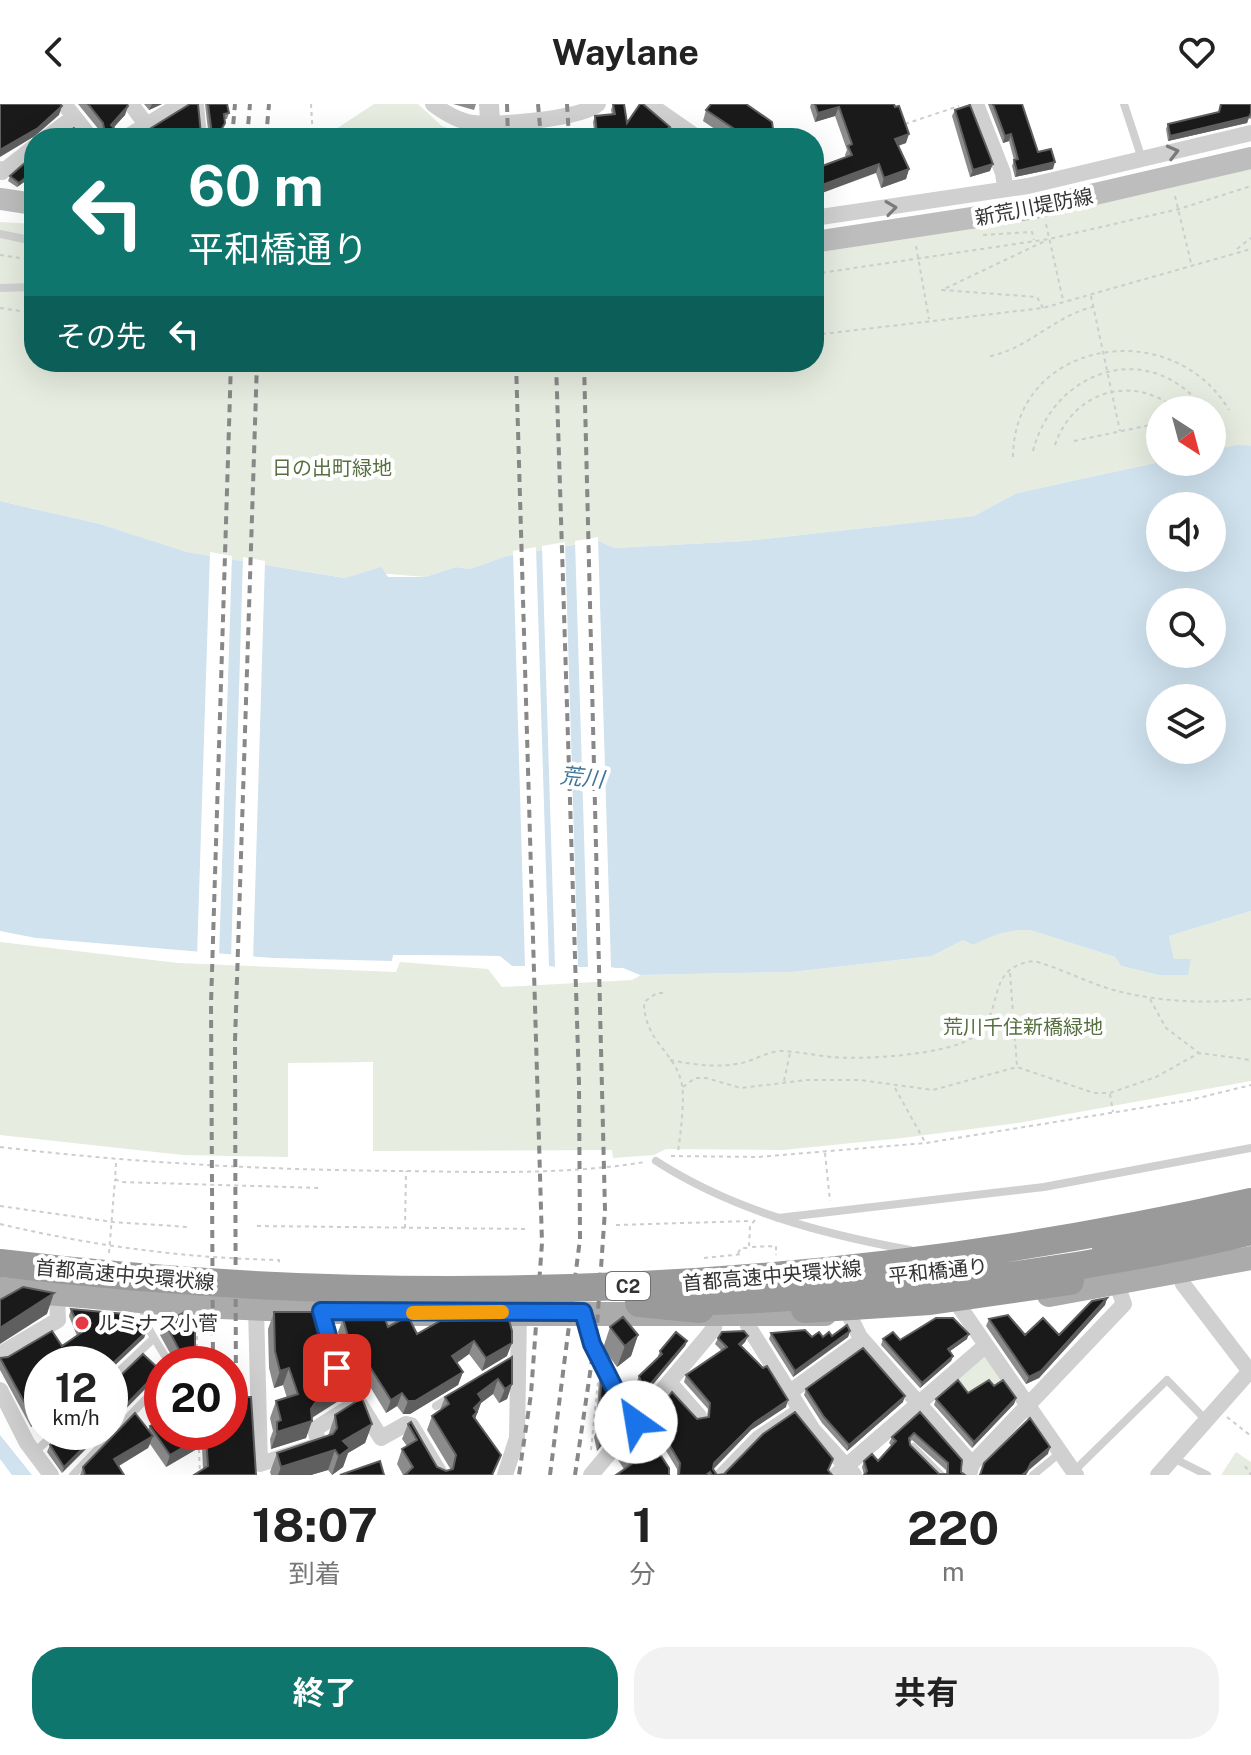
<!DOCTYPE html>
<html lang="ja">
<meta charset="utf-8">
<style>
:root{--surface:#fff;--page:#f2f2f2;--text:#222;--muted:#767676;--accent:#0f766e}
body{margin:0;font-family:"Public Sans","Noto Sans JP",sans-serif;background:var(--page);color:var(--text);height:100vh;display:flex;flex-direction:column;font-size:30px;white-space:nowrap}
*{box-sizing:border-box;margin:0}
p{font-size:26px;color:var(--muted)}
.icon{flex:none;width:44px;height:44px;fill:none;stroke:currentColor;stroke-width:2;stroke-linecap:round;stroke-linejoin:round}
.map{position:relative;height:1371px;overflow:hidden}
.sheet{display:flex;flex-direction:column;background:var(--surface);flex:1}
.sheet>*{flex:none}
.hud{position:absolute;left:24px;top:24px;width:800px;height:244px;border-radius:32px;box-shadow:0 8px 32px #0002;background:#0f766e;color:#fff;overflow:hidden}
.needle{width:52px;rotate:144deg}
.controls{position:absolute;left:1146px;top:292px;display:grid;gap:16px}
.controls a{display:grid;place-items:center;width:80px;height:80px;border-radius:50%;background:var(--surface);box-shadow:0 8px 32px #0002;font-size:40px}
.speed{position:absolute;left:24px;top:1242px;display:flex;gap:16px;font-size:40px;font-weight:700;text-align:center}
.speed>*{display:grid;place-content:center;width:104px;height:104px;border-radius:50%;background:var(--surface);box-shadow:0 8px 32px #0002;line-height:1}
.speed small{font-size:20px;font-weight:400}
.speed .limit{border:12px solid #d22;background:#fff;color:#111}
.pin{position:absolute;display:grid;place-items:center;width:68px;height:68px;color:#fff;margin:-34px;border-radius:16px;box-shadow:0 4px 12px #0006}
.me{position:absolute;width:88px;margin:-44px;rotate:328deg;stroke-linejoin:round;filter:drop-shadow(0 0 6px #0008)}
.turn{display:flex;align-items:center;gap:28px;height:168px;padding:0 32px;font-size:36px}
.turn .icon{width:104px;height:104px;stroke-width:2.5}
.turn b{display:block;font-size:56px;line-height:68px}
.then{display:flex;align-items:center;height:76px;padding:0 32px;background:#0003;gap:16px;font-size:30px}
.eta{display:flex;justify-content:space-evenly;align-items:center;height:136px;text-align:center}
.eta b{font-size:48px;font-weight:700;line-height:56px}
.action{display:flex;gap:16px;margin-top:auto;padding:16px 32px}
.action a{flex:1;height:92px;border-radius:32px;background:var(--accent);color:#fff;font-size:32px;font-weight:700;line-height:92px;text-align:center}
.action a+a{background:var(--page);color:var(--text)}
header{display:flex;justify-content:space-between;align-items:center;height:104px;padding:0 32px;background:var(--surface);font-size:36px;font-weight:700}
.map>svg:first-child{display:block}
.green{fill:#e6ecdf}
.water{fill:#cfe2ee;fill-rule:evenodd}
.pier{fill:#fff}
.lines{fill:none;stroke-linecap:round;stroke-linejoin:round}
.path{stroke:#cdcdcd;stroke-width:2;stroke-dasharray:4 4;stroke-linecap:butt}
.service{stroke:#d0d0d0;stroke-width:8}
.minor{stroke:#d0d0d0;stroke-width:16}
.tertiary{stroke:#d0d0d0;stroke-width:20}
.secondary{stroke:#bdbdbd;stroke-width:22}
.primary{stroke:#ababab;stroke-width:24}
.motorway{stroke:#9a9a9a;stroke-width:28}
.rail{stroke:#888;stroke-width:4;stroke-dasharray:8 6;stroke-linecap:butt}
.motorway-bridge{stroke:#9a9a9a;stroke-width:28}
.wall{fill:#8c8c8c;fill-rule:evenodd}
.shaded-wall{fill:#5f5f5f}
.building{fill:#1a1a1a;stroke:#5f5f5f;stroke-width:2;fill-rule:evenodd}
.oneway{stroke:#7a7a7a}
.route-casing{stroke:#114b97;stroke-width:20}
.route{stroke:#1a73e8;stroke-width:14}
.slow{stroke:#f59e0b;stroke-width:14}
.poi-dot{fill:#e63946;stroke:#fff;stroke-width:3}
.labels{text-anchor:middle;dominant-baseline:central;stroke-width:8;stroke-linejoin:round;paint-order:stroke}
.shield{fill:#fff;stroke:#707070;stroke-width:2}
.shield-label{font-size:18px;font-weight:bold;fill:#333}
.street-label{font-size:20px;fill:#333;stroke:#fff}
.park-label{font-size:20px;fill:#56703f;stroke:#fff}
.poi-label{font-size:20px;fill:#333;stroke:#fff;text-anchor:start}
.water-label{font-size:22px;font-style:italic;fill:#3f7597;stroke:#fff}
</style>
<header><svg class="icon" aria-label="back" viewBox="0 0 24 24"><path d="M15 5l-7 7 7 7"/></svg>Waylane<svg class="icon" aria-label="heart" viewBox="0 0 24 24"><path d="M12 20l-8-8c-3-5 5-10 8-4 3-6 11-1 8 4z"/></svg></header>
<div class="map">
<svg width="1251" height="1371" viewBox="0 0 1251 1371">
<rect width="100%" height="100%" fill="#fff"/>
<!-- green -->
<path class="green" d="M 374,0 L 418,0 L 442,22 L 473,34 L 338,34 L 333,27 Z
M 1251,65 L 1251,342 L 1212,346 L 1212,306 L 1160,306 L 1160,358 L 1017,389 L 974,412 L 745,437 L 613,444 L 597,437 L 507,452 L 470,465 L 456,463 L 425,473 L 365,468 L 346,474 L 187,448 L 100,420 L 0,397 L 0,118 L 34,120 L 34,258 L 814,258 L 814,149 L 1030,116 Z
M 1251,807 L 1251,977 L 1018,1019 L 902,1034 L 783,1046 L 666,1045 L 654,1051 L 613,1054 L 612,1046 L 373,1047 L 373,958 L 288,959 L 288,1053 L 183,1051 L 0,1031 L 0,838 L 178,859 L 396,868 L 400,858 L 488,865 L 502,883 L 632,876 L 640,871 L 793,868 L 932,852 L 963,836 L 973,841 C 992,830 1008,825 1030,826 L 1115,853 L 1121,862 L 1158,871 L 1187,871 L 1190,856 L 1174,855 L 1169,832 Z
M 984,1246 L 1006,1276 L 992,1286 L 969,1292 L 952,1271 Z
M 1236,1348 L 1251,1358 L 1251,1371 L 1221,1371 Z"/>
<!-- water -->
<path class="water" d="M 1238,341 L 1251,342 L 1251,807 L 1169,832 L 1174,855 L 1191,855 L 1188,871 L 1158,871 L 1121,862 L 1115,853 L 1030,826 C 1008,825 992,831 973,841 L 963,836 L 932,852 L 793,868 L 640,871 L 623,864 L 512,862 L 499,852 L 394,851 L 392,857 L 273,854 L 36,834 L 0,827 L 0,397 L 100,420 L 187,448 L 345,474 L 381,463 L 388,473 L 425,473 L 456,463 L 470,465 L 507,452 L 598,437 L 614,444 L 745,437 L 974,412 L 1017,389 L 1160,358 L 1212,358 L 1212,346 ZM 1160,402 L 1212,402 L 1212,454 L 1160,454 ZM 1160,498 L 1212,498 L 1212,550 L 1160,550 ZM 1160,594 L 1212,594 L 1212,646 L 1160,646 Z
M 0,1331 L 32,1371 L 12,1371 L 0,1355 Z"/>
<!-- pier -->
<path class="pier" d="M 598,433 L 611,863 L 640,871 L 636,874 L 622,868 L 512,866 L 498,856 L 392,857 L 393,851 L 500,852 L 512,862 L 525,862 L 513,447 L 536,443 L 549,862 L 555,863 L 542,442 L 565,438 L 578,863 L 588,863 L 575,437 Z
M 210,448 L 232,452 L 219,854 L 197,853 Z
M 243,453 L 265,457 L 253,857 L 231,855 Z"/>
<g class="lines">
<!-- path -->
<path class="path" d="M 311,0 L 313,34
M 905,20 L 959,2
M 1175,92 L 1192,163
M 1046,120 L 1063,196
M 983,131 L 1032,128 L 1034,136
M 916,142 L 929,215
M 1237,145 L 1251,134
M 0,151 L 34,156
M 814,170 L 1049,135 L 1179,105 L 1251,82
M 814,187 L 818,230
M 1091,192 L 1120,327
M 0,204 L 34,209
M 1043,204 L 1037,193 L 942,186 L 1045,137
M 814,231 L 1043,204 L 1251,145
M 990,252 C 1028,245 1054,212 1093,203
M 1074,337 L 1160,319
M 1055,341 C 1073,287 1133,269 1177,306
M 1033,347 C 1054,265 1150,233 1205,306
M 1013,353 C 1014,235 1172,210 1229,306
M 1010,869 L 1017,962
M 663,889 L 657,889 L 644,898 C 644,938 676,948 682,981 C 685,997 680,1032 678,1049
M 1150,895 L 1166,924 L 1199,949
M 670,956 C 694,961 718,964 742,959 C 755,956 771,946 783,947 C 799,948 815,951 831,953 C 863,956 950,951 975,932 C 1006,909 983,863 1034,857 C 1060,864 1084,877 1110,885 C 1157,898 1203,900 1251,895
M 784,977 L 790,949
M 683,983 L 695,974 L 706,974 L 741,984 L 806,976 L 860,976 L 933,986 L 1017,963 L 1094,989 L 1110,989 L 1156,973 L 1199,949 L 1251,956
M 895,984 L 925,1038
M 1110,990 L 1113,1008
M 0,1043 C 134,1059 266,1066 402,1067 C 482,1068 566,1071 645,1058
M 825,1049 L 830,1097
M 671,1052 L 758,1053 L 926,1039 L 1190,996 L 1251,981
M 116,1059 L 115,1075 L 121,1078 L 321,1084
M 0,1102 L 113,1118 L 188,1123
M 755,1116 L 750,1122 L 749,1143 L 776,1142 L 776,1151
M 0,1120 C 93,1142 184,1154 279,1156 L 279,1161
M 616,1121 L 751,1117
M 257,1122 L 529,1125
M 405,1124 L 406,1067
M 109,1149 L 115,1076
M 738,1149 L 741,1144 L 748,1144
M 704,1154 L 743,1150
M 197,1260 L 197,1223
M 1227,1313 L 1251,1332
M 199,1345 L 200,1371
M 591,1346 L 598,1277
M 1245,1362 L 1251,1371"/>
<!-- service -->
<path class="service" d="M 200,0 L 203,34
M 1124,0 L 1142,55
M 0,130 L 34,137
M 0,184 L 34,183
M 656,1057 C 732,1106 822,1130 910,1146
M 778,1114 L 1044,1083 L 1251,1044
M 144,1202 L 144,1216 L 154,1234
M 583,1212 L 600,1257 L 635,1318
M 110,1276 L 154,1234 L 170,1260
M 436,1302 L 452,1292
M 913,1343 L 941,1371
M 34,1349 L 56,1328
M 1175,1355 L 1207,1371
M 1074,1367 L 1167,1276 L 1207,1317
M 73,1371 L 162,1278
M 717,1371 L 756,1331 L 798,1303
M 1033,1371 L 1060,1349"/>
<!-- minor -->
<path class="minor" d="M 64,0 L 91,34
M 131,0 L 145,19
M 433,0 C 445,9 458,17 473,19 C 496,22 582,15 598,0
M 649,0 L 698,34
M 976,0 L 1003,69 L 1005,83
M 46,34 L 74,13
M 125,34 L 181,0
M 0,65 L 2,68 L 34,43
M 814,114 L 1028,82 L 1251,29
M 1181,1167 L 1183,1180 L 1251,1269
M 959,1202 L 1076,1371
M 256,1204 L 260,1360 L 319,1341 L 315,1325 L 350,1303
M 848,1209 L 860,1233 L 972,1360
M 748,1213 L 748,1222 L 813,1326 L 854,1371
M 0,1250 L 58,1216 L 57,1192
M 338,1265 L 381,1334 L 406,1320 L 411,1321 L 441,1371
M 669,1278 L 699,1312
M 0,1286 L 27,1339 L 51,1371
M 790,1288 L 862,1236
M 505,1371 L 517,1334 L 519,1208
M 591,1371 L 707,1233 L 714,1224 L 715,1213
M 836,1371 L 985,1242
M 969,1371 L 972,1360 L 1124,1200 L 1117,1181
M 1158,1371 L 1249,1268"/>
<!-- tertiary -->
<path class="tertiary" d="M 489,0 L 491,34"/>
<!-- secondary -->
<path class="secondary" d="M 0,95 L 34,100
M 814,138 L 1030,105 L 1251,54"/>
<!-- primary -->
<path class="primary" d="M 0,1185 L 197,1202 L 387,1210 L 825,1210
M 1049,1191 L 1251,1154"/>
<!-- motorway -->
<path class="motorway" d="M 1106,1143 L 1239,1116
M 639,1199 L 700,1205
M 805,1205 L 930,1197 L 1070,1177"/>
<!-- rail -->
<path class="rail" d="M 507,0 L 508,34
M 538,0 L 541,34
M 567,0 L 569,34
M 232,34 L 235,0
M 247,34 L 250,0
M 266,34 L 269,0
M 516,258 L 542,1139 L 531,1290 L 519,1371
M 213,1260 L 211,900 L 231,258
M 236,1315 L 235,937 L 257,258
M 550,1371 L 580,1135 L 579,979 L 556,258
M 575,1371 L 597,1222 L 605,1106 L 584,258"/>
<!-- motorway-bridge -->
<path class="motorway-bridge" d="M 0,1159 C 416,1209 842,1190 1251,1098
M 677,1198 C 869,1193 1064,1172 1251,1127"/>
</g>
<!-- wall -->
<path class="wall" d="M 78,0 L 127,0 L 125,11 L 101,34 L 100,27 Z
M 144,0 L 162,0 L 149,6 Z
M 205,0 L 227,0 L 229,9 L 227,15 L 225,15 L 225,19 L 218,34 L 209,34 Z
M 453,0 L 476,0 L 474,6 Z
M 613,0 L 627,19 L 667,29 L 659,34 L 632,34 L 630,31 L 608,34 L 595,34 L 593,18 L 595,12 L 612,10 L 611,6 Z
M 811,0 L 894,0 L 906,39 L 898,42 L 909,65 L 906,75 L 881,84 L 876,69 L 846,53 L 845,51 L 847,46 L 835,12 L 815,18 L 810,3 Z
M 988,0 L 1022,0 L 1038,48 L 1053,65 L 1015,73 L 1012,62 L 1014,56 L 1009,37 L 1003,39 Z
M 1220,0 L 1251,0 L 1251,15 L 1249,14 L 1247,19 L 1168,37 L 1166,25 L 1168,20 L 1219,8 Z
M 706,6 L 770,34 L 728,34 L 703,17 Z
M 955,6 L 990,67 L 970,73 L 952,12 Z
M 34,51 L 34,71 L 17,83 L 8,77 L 10,72 Z
M 1107,1194 L 1105,1201 L 1039,1274 L 1026,1280 L 986,1222 L 989,1215 L 1025,1231 L 1059,1231 Z
M 71,1205 L 146,1228 L 144,1234 L 42,1260 L 42,1314 L 31,1323 L 0,1266 L 0,1254 L 62,1242 L 77,1232 L 69,1212 Z
M 274,1208 L 343,1294 L 312,1314 L 306,1334 L 271,1345 L 270,1335 L 273,1327 L 270,1314 L 276,1297 L 287,1294 L 283,1281 L 274,1284 L 269,1264 L 268,1225 Z
M 343,1215 L 417,1230 L 440,1217 L 507,1252 L 482,1267 L 469,1250 L 457,1259 L 463,1268 L 458,1281 L 410,1310 L 403,1310 L 397,1302 L 386,1309 L 366,1276 L 360,1280 L 347,1260 L 338,1228 Z
M 165,1219 L 195,1244 L 193,1251 L 196,1260 L 176,1260 L 160,1231 Z
M 610,1223 L 638,1231 L 631,1252 L 617,1263 L 603,1244 Z
M 850,1227 L 848,1233 L 793,1273 L 769,1235 L 771,1229 L 823,1233 Z
M 748,1232 L 745,1238 L 741,1242 L 786,1303 L 751,1326 L 713,1366 L 717,1371 L 828,1366 L 832,1371 L 677,1371 L 677,1365 L 659,1335 L 662,1328 L 673,1319 L 662,1303 L 665,1297 L 697,1315 L 707,1313 L 708,1305 L 684,1278 L 686,1271 L 722,1247 L 715,1240 L 718,1234 Z
M 883,1235 L 900,1236 L 967,1235 L 950,1247 L 953,1252 L 951,1257 L 920,1284 L 881,1241 Z
M 687,1237 L 685,1242 L 634,1303 L 632,1298 L 634,1293 L 640,1285 L 637,1277 L 639,1272 L 659,1253 L 658,1252 L 660,1247 Z
M 512,1253 L 512,1280 L 507,1295 L 499,1299 L 493,1290 L 481,1299 L 475,1314 L 501,1351 L 493,1371 L 403,1371 L 397,1360 L 402,1345 L 407,1342 L 402,1335 L 408,1320 L 437,1363 L 446,1367 L 451,1366 L 427,1326 L 432,1312 L 440,1306 L 445,1293 Z
M 602,1267 L 628,1306 L 625,1314 L 597,1347 L 594,1333 L 598,1324 L 595,1319 L 598,1311 L 600,1309 L 597,1304 L 599,1275 Z
M 162,1278 L 162,1328 L 230,1328 L 256,1371 L 203,1365 L 202,1342 L 166,1363 L 150,1340 L 148,1344 L 119,1362 L 124,1371 L 80,1371 L 83,1363 L 148,1326 L 150,1322 L 159,1317 L 147,1304 L 151,1292 Z
M 994,1282 L 1016,1294 L 1014,1300 L 972,1344 L 934,1301 L 936,1295 L 968,1289 Z
M 806,1285 L 903,1298 L 847,1347 L 822,1319 L 804,1291 Z
M 920,1308 L 961,1368 L 965,1371 L 864,1371 L 862,1363 L 864,1357 L 878,1357 L 892,1342 L 889,1339 L 892,1333 ZM 912,1336 L 946,1366 L 946,1370 L 939,1370 L 910,1341 L 910,1338 Z
M 335,1311 L 372,1320 L 365,1339 L 348,1349 L 343,1363 L 332,1371 L 328,1366 L 311,1371 L 271,1371 L 270,1368 L 277,1349 L 328,1332 Z
M 78,1328 L 62,1369 L 47,1348 L 50,1341 L 68,1337 Z
M 624,1339 L 669,1371 L 624,1365 L 618,1356 Z"/>
<!-- shaded-wall -->
<path class="shaded-wall" d="M 152,0 L 162,0 L 149,6 Z
M 62,2 L 59,11 L 35,32 L 0,53 L 0,46 Z
M 128,2 L 125,11 L 108,30 L 111,21 Z
M 839,3 L 835,12 L 815,18 L 818,9 Z
M 1249,13 L 1247,19 L 1168,37 L 1170,32 Z
M 225,19 L 218,34 L 210,34 L 212,30 Z
M 670,23 L 667,29 L 659,34 L 652,34 Z
M 632,25 L 630,31 L 608,34 L 596,34 L 597,30 Z
M 909,30 L 906,39 L 891,44 L 895,35 Z
M 1011,30 L 1009,37 L 1003,39 L 1005,32 Z
M 1055,58 L 1053,65 L 1015,73 L 1017,67 Z
M 879,60 L 876,69 L 814,92 L 814,84 Z
M 993,60 L 990,67 L 970,73 L 973,66 Z
M 909,65 L 906,75 L 881,84 L 884,74 Z
M 34,67 L 34,71 L 17,83 L 19,79 Z
M 54,1189 L 47,1210 L 0,1240 L 0,1224 Z
M 1107,1194 L 1105,1201 L 1039,1274 L 1026,1280 L 1029,1273 Z
M 850,1227 L 848,1233 L 793,1273 L 795,1267 Z
M 146,1228 L 144,1234 L 110,1266 L 110,1262 Z
M 969,1230 L 967,1235 L 946,1250 L 948,1245 Z
M 638,1231 L 631,1252 L 617,1263 L 625,1242 Z
M 748,1232 L 745,1238 L 736,1247 L 739,1240 Z
M 474,1237 L 469,1250 L 448,1265 L 452,1252 Z
M 687,1237 L 685,1242 L 634,1303 L 636,1297 Z
M 512,1239 L 507,1252 L 482,1267 L 486,1254 Z
M 953,1252 L 951,1257 L 920,1284 L 922,1279 Z
M 370,1263 L 366,1276 L 360,1280 L 365,1267 Z
M 289,1264 L 283,1281 L 274,1284 L 280,1267 Z
M 160,1266 L 157,1273 L 110,1321 L 110,1317 Z
M 463,1268 L 458,1281 L 410,1310 L 403,1310 L 408,1297 Z
M 498,1275 L 493,1290 L 481,1299 L 472,1323 L 468,1318 L 478,1290 Z
M 349,1277 L 343,1294 L 308,1316 L 312,1317 L 306,1334 L 271,1345 L 277,1328 L 311,1305 L 315,1299 Z
M 512,1280 L 507,1295 L 499,1299 L 505,1285 Z
M 402,1289 L 397,1302 L 386,1309 L 391,1296 Z
M 905,1292 L 903,1298 L 847,1347 L 849,1341 Z
M 1016,1294 L 1014,1300 L 972,1344 L 974,1338 Z
M 788,1296 L 786,1303 L 751,1326 L 712,1366 L 714,1359 L 754,1319 Z
M 628,1306 L 625,1314 L 597,1347 L 600,1339 Z
M 42,1309 L 42,1314 L 31,1323 L 34,1316 Z
M 372,1320 L 365,1339 L 348,1349 L 343,1363 L 332,1371 L 343,1337 Z
M 99,1328 L 103,1328 L 62,1369 L 64,1363 Z
M 206,1330 L 202,1342 L 166,1363 L 170,1351 Z
M 153,1332 L 148,1344 L 110,1367 L 114,1355 Z
M 1050,1343 L 1048,1350 L 1029,1366 L 1026,1371 L 1022,1371 L 1031,1359 Z
M 335,1346 L 328,1366 L 311,1371 L 278,1371 L 281,1363 Z"/>
<!-- building -->
<path class="building" d="M 0,0 L 60,0 L 62,2 L 38,24 L 0,46 Z
M 88,0 L 127,0 L 128,2 L 111,21 L 123,34 L 101,34 L 105,29 L 103,19 Z
M 190,0 L 198,0 L 201,30 L 197,31 L 198,34 L 135,34 Z
M 208,0 L 227,0 L 229,9 L 224,10 L 225,19 L 220,28 L 212,30 Z
M 613,0 L 624,0 L 627,19 L 640,0 L 643,0 L 670,23 L 652,34 L 638,34 L 632,25 L 597,30 L 595,12 L 615,10 Z
M 711,0 L 746,0 L 772,18 L 773,25 L 767,34 L 748,34 L 706,6 Z
M 815,0 L 894,0 L 895,3 L 899,2 L 909,30 L 895,35 L 909,65 L 884,74 L 879,60 L 814,84 L 814,65 L 852,51 L 848,42 L 852,40 L 839,3 L 818,9 Z
M 993,0 L 1022,0 L 1038,48 L 1051,45 L 1055,58 L 1017,67 L 1014,56 L 1018,55 L 1011,30 L 1005,32 Z
M 1221,0 L 1251,0 L 1251,9 L 1249,13 L 1170,32 L 1168,20 L 1219,8 Z
M 970,1 L 993,60 L 973,66 L 955,6 Z
M 74,24 L 80,32 L 77,34 L 57,34 Z
M 34,51 L 34,67 L 19,79 L 10,72 Z
M 23,1183 L 54,1189 L 0,1224 L 0,1196 Z
M 1107,1194 L 1041,1267 L 1029,1273 L 989,1215 L 1008,1211 L 1025,1231 L 1043,1214 L 1059,1231 L 1092,1197 Z
M 71,1205 L 136,1211 L 146,1228 L 110,1262 L 110,1260 L 42,1260 L 42,1309 L 34,1316 L 0,1254 L 8,1253 L 52,1227 L 62,1242 L 81,1229 Z
M 185,1208 L 195,1214 L 195,1244 L 191,1246 L 196,1260 L 184,1260 L 186,1259 L 165,1219 Z
M 274,1208 L 321,1208 L 333,1250 L 349,1277 L 315,1299 L 311,1305 L 312,1317 L 277,1328 L 277,1318 L 281,1316 L 276,1297 L 298,1290 L 289,1264 L 280,1267 L 275,1247 Z
M 408,1212 L 417,1230 L 440,1217 L 509,1216 L 512,1227 L 512,1239 L 486,1254 L 474,1237 L 452,1252 L 463,1268 L 415,1297 L 408,1297 L 402,1289 L 391,1296 L 370,1263 L 365,1267 L 352,1246 L 343,1215 L 385,1215 L 388,1223 Z
M 623,1213 L 638,1231 L 625,1242 L 610,1223 Z
M 936,1214 L 953,1214 L 969,1230 L 948,1245 L 953,1252 L 922,1279 L 883,1235 L 893,1228 L 900,1236 Z
M 847,1221 L 850,1227 L 795,1267 L 771,1229 L 805,1226 L 812,1233 L 819,1228 L 823,1233 L 829,1228 L 832,1232 Z
M 744,1227 L 748,1232 L 739,1240 L 763,1264 L 767,1262 L 788,1296 L 754,1319 L 714,1359 L 713,1365 L 717,1371 L 724,1370 L 763,1330 L 795,1308 L 833,1355 L 828,1366 L 832,1371 L 712,1371 L 710,1368 L 706,1371 L 679,1371 L 680,1359 L 662,1328 L 677,1315 L 665,1297 L 672,1288 L 697,1315 L 709,1313 L 710,1299 L 686,1271 L 727,1243 L 718,1234 L 722,1228 Z
M 676,1228 L 687,1237 L 636,1297 L 634,1293 L 643,1282 L 639,1272 L 662,1250 L 660,1247 Z
M 863,1244 L 905,1292 L 849,1341 L 824,1313 L 806,1285 Z
M 143,1250 L 160,1266 L 110,1317 L 110,1273 L 117,1275 Z
M 512,1253 L 512,1280 L 505,1285 L 498,1275 L 478,1290 L 482,1296 L 474,1304 L 477,1308 L 473,1312 L 501,1351 L 492,1371 L 405,1371 L 413,1363 L 402,1345 L 417,1336 L 408,1320 L 411,1318 L 437,1363 L 446,1367 L 453,1365 L 456,1351 L 432,1312 L 449,1300 L 445,1293 Z
M 602,1267 L 628,1306 L 600,1339 L 597,1325 L 603,1319 L 598,1311 L 605,1305 L 600,1296 Z
M 958,1276 L 968,1289 L 989,1276 L 994,1282 L 1003,1276 L 1016,1294 L 974,1338 L 936,1295 Z
M 162,1278 L 162,1303 L 151,1292 Z
M 230,1293 L 251,1293 L 256,1371 L 194,1371 L 208,1362 L 206,1330 L 170,1351 L 150,1322 L 162,1315 L 162,1328 L 230,1328 Z
M 362,1294 L 372,1320 L 343,1337 L 350,1344 L 339,1352 L 335,1346 L 281,1363 L 277,1349 L 333,1330 L 337,1324 L 335,1311 Z
M 920,1308 L 962,1356 L 961,1368 L 965,1371 L 864,1371 L 867,1367 L 864,1357 L 872,1350 L 878,1357 L 896,1337 L 892,1333 ZM 914,1329 L 948,1359 L 948,1370 L 939,1370 L 910,1341 L 909,1334 Z
M 135,1309 L 153,1332 L 114,1355 L 124,1371 L 85,1371 L 83,1363 Z
M 1030,1314 L 1050,1343 L 1031,1359 L 1027,1367 L 1022,1371 L 980,1371 L 984,1359 Z
M 640,1320 L 669,1364 L 669,1371 L 616,1371 L 633,1359 L 635,1356 L 624,1339 Z
M 78,1328 L 99,1328 L 64,1363 L 50,1341 L 62,1330 L 68,1337 Z
M 380,1357 L 384,1371 L 340,1371 Z"/>
<!-- one-way arrows -->
<defs><path id="oneway-chevron" d="M-2-3.5L2.5 0L-2 3.5" fill="none" stroke-width="1.6" stroke-linecap="round" stroke-linejoin="round" transform="scale(2)"/></defs>
<g class="oneway">
<use href="#oneway-chevron" transform="translate(1173 48) rotate(-14)"/>
<use href="#oneway-chevron" transform="translate(891 104) rotate(-8)"/>
</g>
<g class="lines">
<!-- route casing -->
<g class="route-casing">
<path id="route" d="M 337,1264 L 321,1207 L 583,1208 L 592,1240 L 629,1313 L 636,1318"/>
</g>
<!-- route -->
<use href="#route" class="route"/>
<!-- slow -->
<path class="slow" d="M 413,1209 L 502,1208"/>
</g>
<!-- markers -->
<circle class="poi-dot" cx="82" cy="1219" r="8"/>
<g class="labels">
<!-- shield labels -->
<rect class="shield" x="606" y="1168" width="44" height="28" rx="6"/>
<g class="shield-label">
<text x="628" y="1182">C2</text>
</g>
<!-- street labels -->
<g class="street-label">
<text transform="translate(1034 103) rotate(-11)">新荒川堤防線</text>
<text transform="translate(938 1167) rotate(-6)">平和橋通り</text>
<text transform="translate(125 1171) rotate(5)">首都高速中央環状線</text>
<text transform="translate(772 1172) rotate(-5)">首都高速中央環状線</text>
</g>
<!-- park labels -->
<g class="park-label">
<text x="332" y="364">日の出町緑地</text>
<text x="1023" y="923">荒川千住新橋緑地</text>
</g>
<!-- poi labels -->
<g class="poi-label">
<text x="98" y="1219">ルミナス小菅</text>
</g>
<!-- water labels -->
<g class="water-label">
<text transform="translate(582 673) rotate(6)">荒川</text>
</g>
</g>
</svg>
<div class="controls">
<a><svg class="needle" viewBox="-14 -14 28 28"><path d="M0-13l5 13h-10z" fill="#e53935"/><path d="M0 13l5-13h-10z" fill="#767676"/></svg></a>
<a><svg class="icon" aria-label="sound" viewBox="0 0 24 24"><path d="M4 9h4l5-4v14l-5-4H4zM17 9q2 3 0 6"/></svg></a>
<a><svg class="icon" aria-label="search" viewBox="0 0 24 24"><circle cx="10" cy="10" r="6"/><path d="M15 15l6 6"/></svg></a>
<a><svg class="icon" aria-label="layers" viewBox="0 0 24 24"><path d="M12 4l9 5-9 5-9-5zM3 14l9 5 9-5"/></svg></a>
</div>
<div class="speed"><div>12<small>km/h</small></div><div class="limit">20</div></div>
<div class="pin" style="left:337px;top:1264px;background:#d93025"><svg class="icon" aria-label="arrive" viewBox="0 0 24 24"><path d="M6 21V4h12l-3 4 3 4H6"/></svg></div>
<svg class="me" style="left:636px;top:1318px" viewBox="-20 -20 40 40"><circle r="19" fill="#fff"/><path d="M0-13L10 11 0 6-10 11z" fill="#1a73e8"/></svg>
<div class="hud">
<div class="turn"><svg class="icon" aria-label="left" viewBox="0 0 24 24"><path d="M17 20v-9H6M10 6l-5 5 5 5"/></svg><div><b>60 m</b>平和橋通り</div></div>
<div class="then">その先<svg class="icon" aria-label="left" viewBox="0 0 24 24"><path d="M17 20v-9H6M10 6l-5 5 5 5"/></svg></div>
</div>
</div>
<section class="sheet">
<div class="eta">
<div><b>18:07</b><p>到着</p></div>
<div><b>1</b><p>分</p></div>
<div><b>220</b><p>m</p></div>
</div>
<div class="action"><a>終了</a><a>共有</a></div>
</section>
